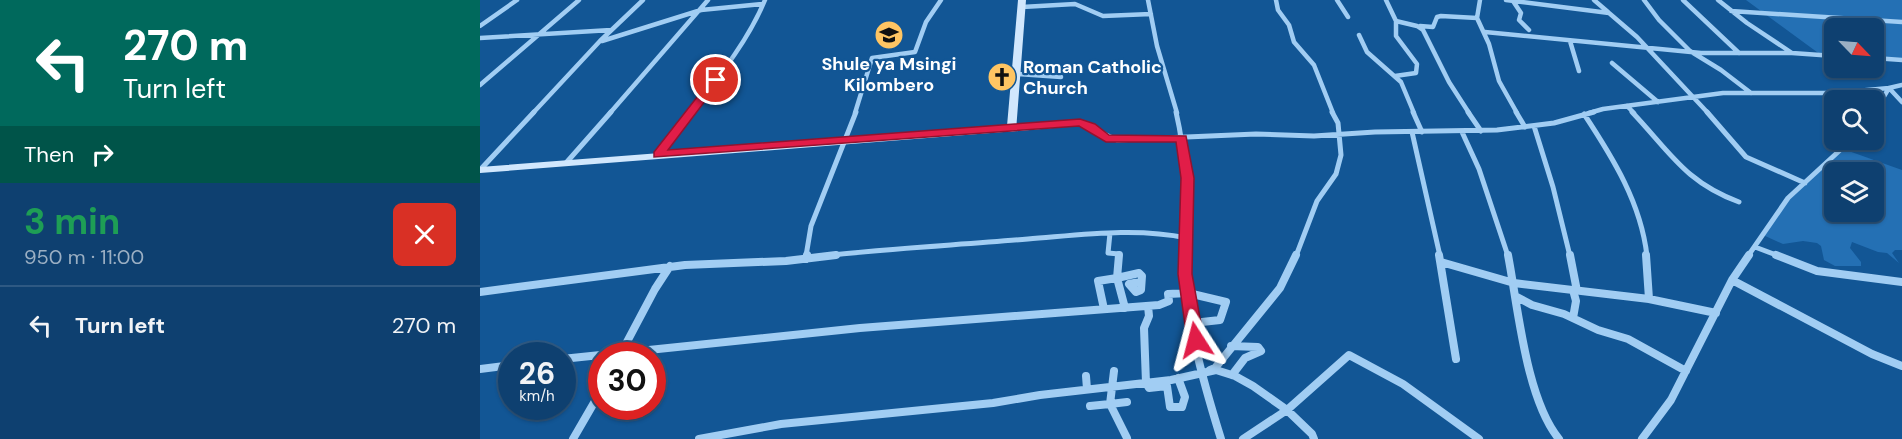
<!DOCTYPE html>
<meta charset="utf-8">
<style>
:root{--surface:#0e4070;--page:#174775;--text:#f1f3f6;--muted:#9bafc3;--line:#2e5983}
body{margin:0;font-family:"DM Sans",sans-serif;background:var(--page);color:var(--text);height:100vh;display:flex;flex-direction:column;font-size:22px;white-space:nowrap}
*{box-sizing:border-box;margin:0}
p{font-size:20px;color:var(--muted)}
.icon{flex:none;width:33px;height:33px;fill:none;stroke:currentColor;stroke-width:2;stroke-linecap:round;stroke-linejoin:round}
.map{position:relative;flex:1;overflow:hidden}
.details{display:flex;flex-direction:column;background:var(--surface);width:480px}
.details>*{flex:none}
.banner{background:#00695c;color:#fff;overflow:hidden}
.needle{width:39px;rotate:115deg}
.fabs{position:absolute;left:1344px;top:18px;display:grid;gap:12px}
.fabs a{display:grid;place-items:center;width:60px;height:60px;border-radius:9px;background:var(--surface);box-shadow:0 2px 4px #0004,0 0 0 2px var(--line);font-size:30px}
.speed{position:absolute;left:18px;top:342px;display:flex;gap:12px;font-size:30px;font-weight:700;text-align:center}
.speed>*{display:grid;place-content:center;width:78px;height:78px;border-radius:50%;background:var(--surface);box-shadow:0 2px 4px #0004,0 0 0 2px var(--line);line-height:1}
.speed small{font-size:15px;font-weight:400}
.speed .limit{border:9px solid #d22;background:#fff;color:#111}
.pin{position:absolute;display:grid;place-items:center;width:51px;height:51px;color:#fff;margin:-26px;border:3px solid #fff;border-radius:50%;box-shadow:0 2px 6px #0007}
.me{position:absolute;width:66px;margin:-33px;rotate:351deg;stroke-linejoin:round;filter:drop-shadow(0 0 4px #0008)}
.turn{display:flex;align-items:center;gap:21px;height:126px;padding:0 24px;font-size:27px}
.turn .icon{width:78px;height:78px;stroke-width:2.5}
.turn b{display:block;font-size:42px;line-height:51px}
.then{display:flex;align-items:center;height:57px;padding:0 24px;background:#0003;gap:12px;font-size:22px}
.round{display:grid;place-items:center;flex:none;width:63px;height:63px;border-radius:9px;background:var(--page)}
.headline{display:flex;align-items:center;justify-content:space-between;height:102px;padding:0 24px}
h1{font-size:36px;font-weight:700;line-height:45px;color:#1e9e55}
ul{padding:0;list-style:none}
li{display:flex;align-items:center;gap:18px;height:78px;padding:0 24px;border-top:2px solid var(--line)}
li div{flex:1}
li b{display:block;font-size:22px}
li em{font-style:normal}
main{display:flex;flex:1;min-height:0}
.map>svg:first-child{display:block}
.green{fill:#2470b4;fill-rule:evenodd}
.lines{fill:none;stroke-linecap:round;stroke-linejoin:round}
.street-far2{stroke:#a1cdf3;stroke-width:4.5}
.street-far1{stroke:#a1cdf3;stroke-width:5}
.street{stroke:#a1cdf3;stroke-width:8}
.secondary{fill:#d1e7fd;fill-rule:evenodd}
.route{fill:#e11d48;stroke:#92132f;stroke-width:1.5}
.labels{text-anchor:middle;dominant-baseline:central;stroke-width:4.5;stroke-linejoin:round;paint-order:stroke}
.far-poi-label{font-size:18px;font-weight:bold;fill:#fff;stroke:#125695}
</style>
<main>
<section class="details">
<div class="banner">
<div class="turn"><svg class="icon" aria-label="left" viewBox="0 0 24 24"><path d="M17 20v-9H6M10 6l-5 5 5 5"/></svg><div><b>270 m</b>Turn left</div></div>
<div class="then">Then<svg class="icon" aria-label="right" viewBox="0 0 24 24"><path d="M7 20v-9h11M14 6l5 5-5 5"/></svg></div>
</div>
<div class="headline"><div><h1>3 min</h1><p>950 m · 11:00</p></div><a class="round" style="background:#d93025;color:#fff"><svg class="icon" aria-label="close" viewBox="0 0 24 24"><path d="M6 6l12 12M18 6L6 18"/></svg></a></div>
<ul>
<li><svg class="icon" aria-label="left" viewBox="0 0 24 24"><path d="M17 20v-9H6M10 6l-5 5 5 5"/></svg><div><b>Turn left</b></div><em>270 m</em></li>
</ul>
</section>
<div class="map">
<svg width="1422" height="439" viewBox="0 0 1422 439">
<rect width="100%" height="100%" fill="#125695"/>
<!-- green -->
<path class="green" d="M 1266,0 L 1422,0 L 1422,59 L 1394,58 L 1394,28 L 1354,28 L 1354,56 L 1341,55 Z
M 1363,149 L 1422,170 L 1422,250 L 1415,250 L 1412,253 L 1419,263 L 1407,253 L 1398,252 L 1372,242 L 1370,248 L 1381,262 L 1381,266 L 1355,266 L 1344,260 L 1341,246 L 1337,243 L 1323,241 L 1303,244 L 1283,235 L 1308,198 ZM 1354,172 L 1394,172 L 1394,212 L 1354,212 Z"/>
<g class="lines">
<!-- street-far2 -->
<path class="street-far2" d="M 668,0 L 677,46 L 697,113
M 796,0 L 798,10 L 809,25 L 814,42 L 834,65 L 853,113
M 857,0 L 868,17
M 906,0 L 916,21 L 916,36 L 937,64 L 936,73 L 915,76
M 1000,0 L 997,18 L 1009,44 L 1019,81 L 1037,113
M 1026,0 L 1129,13 L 1157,37 L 1228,113
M 1114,0 L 1128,12
M 1164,0 L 1179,20 L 1210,51 L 1241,70 L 1271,93
M 1203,0 L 1259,53
M 1238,0 L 1267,23 L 1312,53 L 1354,56
M 1033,1 L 1041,13 L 1039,20 L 1049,30
M 542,7 L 595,4 L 623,16 L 671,14
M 1251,11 L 1422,22
M 916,21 L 937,26 L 943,30 L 969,82 L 989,113
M 0,26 L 37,0
M 940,26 L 953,27 L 957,17 L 961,16 L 997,18
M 1005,32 L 1221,53 L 1312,53
M 879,35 L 887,52 L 921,82 L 934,113
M 0,38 L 131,30
M 122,41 L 221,10 L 282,4
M 1090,41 L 1099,71
M 1394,58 L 1422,60
M 1132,63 L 1178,102
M 538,74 L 581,77
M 0,85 L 99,0
M 1147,106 L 1154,113
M 53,113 L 120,41 L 163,0
M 130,113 L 228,0
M 211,113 C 238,78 268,41 285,0
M 375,113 L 392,58 L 435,52 L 446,22 L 461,0
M 1109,113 L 1123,109 L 1243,93 L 1355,93 L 1409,88 L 1422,102
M 1394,113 L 1409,88 L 1422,85"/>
<!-- street-far1 -->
<path class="street-far1" d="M 696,112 C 708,163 706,204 705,256
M 933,112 L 942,132
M 988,112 L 1001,131
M 1036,112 L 1045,127
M 1152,112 C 1190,152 1205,182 1259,202
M 1227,112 L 1266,157 L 1325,183
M 1104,114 C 1133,158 1161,203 1167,256
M 1054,126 L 1073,187 L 1090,256
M 532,129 L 600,123 L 637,140 L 776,134 L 834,136 L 895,132 L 1017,130 L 1074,123 L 1114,112
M 932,132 L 960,256
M 982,132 L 999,169 L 1028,256
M 179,155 L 212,112
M 86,163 L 131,112
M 0,170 L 54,112
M 630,233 L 628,253 L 639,254 L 639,256
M 1275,247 L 1299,256
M 326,256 L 331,226 L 376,112
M 343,256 C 412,248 480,245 548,239 C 600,235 655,227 707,238
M 816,256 L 837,201 L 856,174 L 861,155 L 858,123 L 852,112
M 1268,256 L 1308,198 L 1371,140"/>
<!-- street -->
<path class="street" d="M 705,255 C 704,316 723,381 741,439
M 959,255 L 976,359
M 1028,255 C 1038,307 1046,399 1079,439
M 1090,255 L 1097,291
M 1166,255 L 1169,299
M 1296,255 L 1337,271 L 1422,282
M 326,259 L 327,255
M 961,262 L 1034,283 L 1169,299 L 1236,313
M 1252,280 L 1392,354 L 1422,366
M 1093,290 L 1096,301 L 1093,318
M 0,292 L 205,265 L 306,261 L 356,255
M 1037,297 L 1052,305 L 1084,314 L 1118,330 L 1148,339 L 1206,371
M 668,306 L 669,316 L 664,328 L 666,383 L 669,388 L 687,386 L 690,407 L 702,407 L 705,397 L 698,378
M 645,308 L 637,278 L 659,273 L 662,276 L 661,290 L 656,292 L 649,284 L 660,282
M 624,309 L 618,281 L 637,278 L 639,255
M 751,346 L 778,347 L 781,351 L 765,358 L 752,375
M 140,355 L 175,289 L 190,266
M 82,359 L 380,328 L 679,305 L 689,301 L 688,294 L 708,293 L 746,302 L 740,320 L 713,323
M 0,369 L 32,365
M 730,370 L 735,368 L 800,288 L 816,255
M 634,371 L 630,404 L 647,402
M 606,376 L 607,389
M 610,406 L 630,404 L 647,438
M 93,439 L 122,389
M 219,439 L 301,424 L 513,403 L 560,395 L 691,380 L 736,370 L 755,376 L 773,386 L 807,410 L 832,434 L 834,439
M 763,439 L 807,410 L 869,355 L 923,384 L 999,439
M 1162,439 L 1191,400 L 1252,280 L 1269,255"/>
<!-- secondary -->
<path class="secondary" d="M 538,0 L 546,0 L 536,131 L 0,173 L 0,167 L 527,126 Z"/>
</g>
<!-- route -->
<path class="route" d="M 236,77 L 241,80 L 188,150 L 600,119 L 615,124 L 629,135 L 706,136 L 714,178 L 712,274 L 724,340 L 721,344 L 710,344 L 707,340 L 698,274 L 701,178 L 696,142 L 626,142 L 599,126 L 174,157 L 174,152 L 232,78 Z"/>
<!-- icons -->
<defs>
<g id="school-disc" transform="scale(1.5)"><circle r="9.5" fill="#ffc563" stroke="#125695"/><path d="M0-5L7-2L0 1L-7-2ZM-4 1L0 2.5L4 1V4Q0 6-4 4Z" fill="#111"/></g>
<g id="church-disc" transform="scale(1.5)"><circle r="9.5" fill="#ffc563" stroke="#125695"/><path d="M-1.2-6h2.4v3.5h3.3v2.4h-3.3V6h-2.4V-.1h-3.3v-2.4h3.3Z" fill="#111"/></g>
</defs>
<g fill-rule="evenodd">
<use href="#school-disc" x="409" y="35"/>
<use href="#church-disc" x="522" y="77"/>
</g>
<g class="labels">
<!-- far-poi labels -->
<g class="far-poi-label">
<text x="409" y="64">Shule ya Msingi<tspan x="409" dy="21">Kilombero</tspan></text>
<text x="543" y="67" text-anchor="start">Roman Catholic<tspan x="543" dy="21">Church</tspan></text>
</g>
</g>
</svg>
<div class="fabs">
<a><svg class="needle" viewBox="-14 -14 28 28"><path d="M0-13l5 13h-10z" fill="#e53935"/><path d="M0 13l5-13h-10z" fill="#9bafc3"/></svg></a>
<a><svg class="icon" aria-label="search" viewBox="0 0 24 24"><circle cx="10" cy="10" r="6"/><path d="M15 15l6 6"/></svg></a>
<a><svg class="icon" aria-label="layers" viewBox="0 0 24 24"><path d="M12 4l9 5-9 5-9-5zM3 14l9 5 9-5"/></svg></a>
</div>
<div class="speed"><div>26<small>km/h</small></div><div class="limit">30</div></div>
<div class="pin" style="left:236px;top:80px;background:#d93025"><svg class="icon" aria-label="arrive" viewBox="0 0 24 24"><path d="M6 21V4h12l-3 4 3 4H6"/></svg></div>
<svg class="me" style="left:716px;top:340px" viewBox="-20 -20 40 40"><path d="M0-17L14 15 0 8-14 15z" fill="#e11d48" stroke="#fff" stroke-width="4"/></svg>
</div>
</main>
